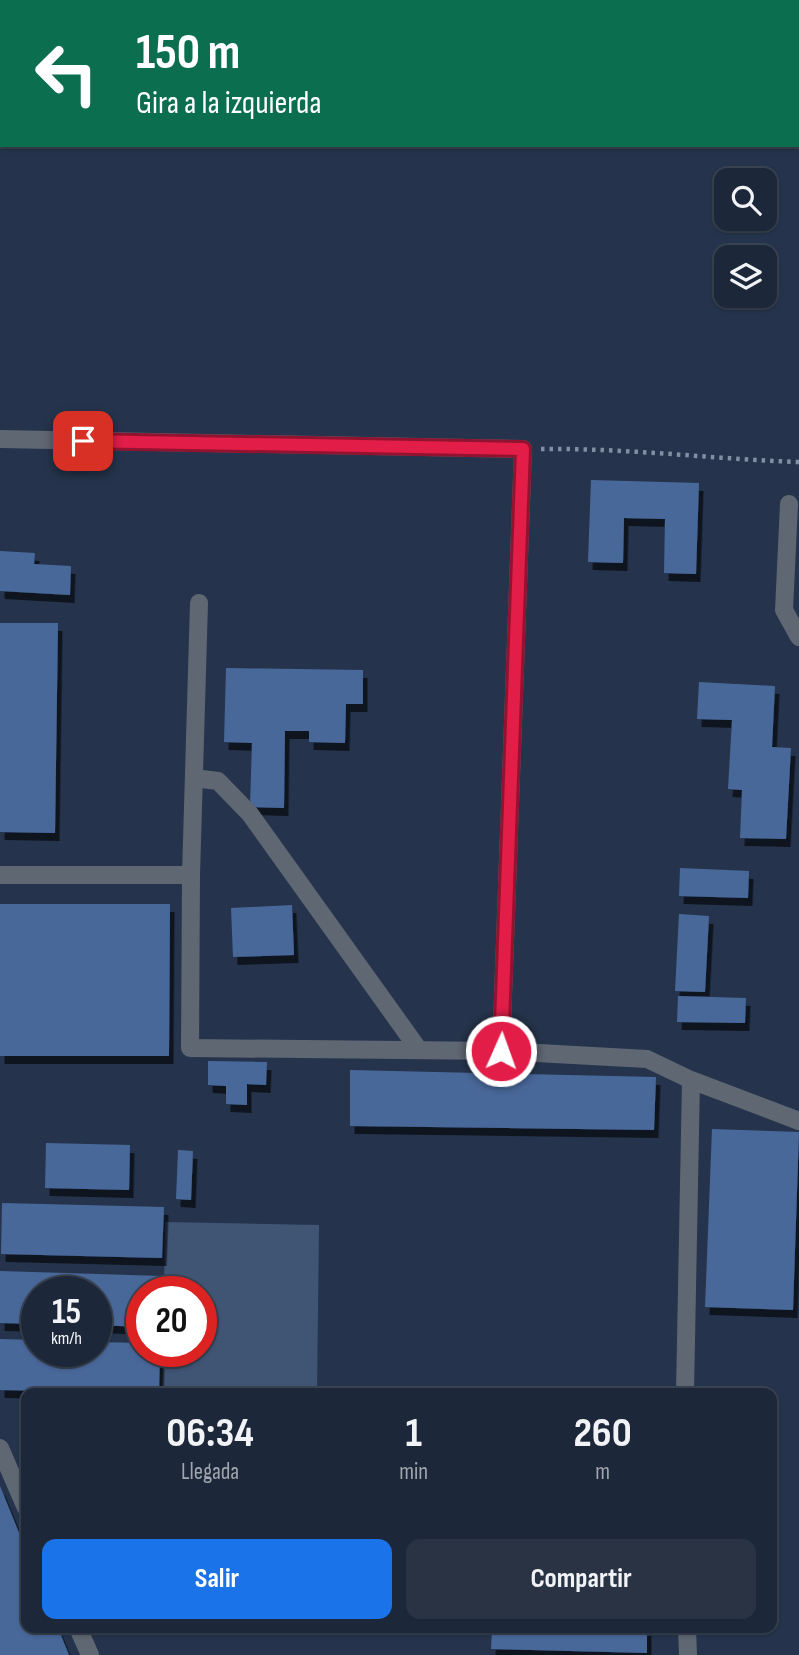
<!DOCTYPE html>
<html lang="es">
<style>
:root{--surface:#1c2739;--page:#293344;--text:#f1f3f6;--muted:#a0a5ae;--line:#3a4453;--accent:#1a73e8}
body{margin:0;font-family:"Sofia Sans Condensed",sans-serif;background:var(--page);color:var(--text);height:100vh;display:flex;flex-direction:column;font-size:26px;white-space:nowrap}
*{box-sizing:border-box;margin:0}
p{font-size:23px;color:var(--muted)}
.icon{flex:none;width:38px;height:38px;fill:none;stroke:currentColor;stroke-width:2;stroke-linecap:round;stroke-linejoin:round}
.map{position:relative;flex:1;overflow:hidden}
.panel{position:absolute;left:21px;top:1388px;width:756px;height:245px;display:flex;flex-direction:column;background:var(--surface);border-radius:14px;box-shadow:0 2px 5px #0004,0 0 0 2px var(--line)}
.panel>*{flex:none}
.banner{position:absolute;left:0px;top:0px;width:800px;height:147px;box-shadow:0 2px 5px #0004,0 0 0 2px var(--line);background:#0b6e4f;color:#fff;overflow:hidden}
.buttons{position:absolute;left:714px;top:168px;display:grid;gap:14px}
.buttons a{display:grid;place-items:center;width:63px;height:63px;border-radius:14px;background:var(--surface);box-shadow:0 2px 5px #0004,0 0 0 2px var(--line);font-size:35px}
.speed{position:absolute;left:21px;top:1276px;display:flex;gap:14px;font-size:35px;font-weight:700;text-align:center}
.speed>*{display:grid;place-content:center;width:91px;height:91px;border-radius:50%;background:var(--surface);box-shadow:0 2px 5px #0004,0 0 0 2px var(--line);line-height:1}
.speed small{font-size:18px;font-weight:400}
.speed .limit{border:10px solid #d22;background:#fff;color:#111}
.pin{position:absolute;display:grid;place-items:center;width:60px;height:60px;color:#fff;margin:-30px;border-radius:14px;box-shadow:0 4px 10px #0006}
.me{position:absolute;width:77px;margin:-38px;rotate:2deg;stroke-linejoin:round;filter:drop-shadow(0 0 5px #0008)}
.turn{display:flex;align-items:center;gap:24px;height:147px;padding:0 21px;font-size:32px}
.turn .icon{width:91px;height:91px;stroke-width:2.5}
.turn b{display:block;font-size:49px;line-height:60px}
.eta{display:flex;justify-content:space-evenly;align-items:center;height:119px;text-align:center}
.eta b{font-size:42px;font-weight:700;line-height:49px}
.action{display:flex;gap:14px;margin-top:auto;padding:14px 21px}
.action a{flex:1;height:80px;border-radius:14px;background:var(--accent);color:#fff;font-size:28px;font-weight:700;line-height:80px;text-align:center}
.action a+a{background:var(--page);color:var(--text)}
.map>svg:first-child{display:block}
.green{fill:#405474}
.building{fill:#48689a;filter:url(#shadow)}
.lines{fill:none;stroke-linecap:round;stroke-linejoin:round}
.path{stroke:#828fa3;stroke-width:4.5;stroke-dasharray:3.5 5;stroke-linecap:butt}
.minor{stroke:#5f6773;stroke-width:18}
.route-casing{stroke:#92132f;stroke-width:18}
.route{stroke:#e11d48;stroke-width:12}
</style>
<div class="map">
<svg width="799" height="1655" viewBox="0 0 799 1655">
<defs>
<filter id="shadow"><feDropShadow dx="4.5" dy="8" stdDeviation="0" flood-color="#0009"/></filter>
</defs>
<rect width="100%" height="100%" fill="#25344c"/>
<!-- green -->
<path class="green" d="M 165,1222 L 319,1225 L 317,1393 L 162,1393 L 163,1351 L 201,1351 L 201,1292 L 164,1291 Z"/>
<!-- building -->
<path class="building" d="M 591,480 L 699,483 L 696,574 L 664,573 L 665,519 L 624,518 L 623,563 L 588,562 Z
M 0,551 L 35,553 L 34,564 L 71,566 L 70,595 L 0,591 Z
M 0,623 L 58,623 L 55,833 L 0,832 Z
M 226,668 L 363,670 L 363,704 L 346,704 L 345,743 L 309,742 L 309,731 L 285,731 L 284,808 L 250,807 L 252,743 L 224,742 Z
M 699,682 L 775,686 L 772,747 L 791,748 L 786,839 L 740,838 L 742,790 L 728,789 L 732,720 L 697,719 Z
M 680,868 L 749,871 L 748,898 L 679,896 Z
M 0,904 L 170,904 L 169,1056 L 0,1056 Z
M 292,905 L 294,955 L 233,957 L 231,908 Z
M 679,914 L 709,916 L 705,992 L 675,991 Z
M 678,996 L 746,998 L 745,1023 L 677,1022 Z
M 208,1061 L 267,1062 L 266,1085 L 247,1084 L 247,1105 L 226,1104 L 226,1086 L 208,1085 Z
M 350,1070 L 656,1077 L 654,1130 L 350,1126 Z
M 712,1129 L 799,1132 L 793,1310 L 705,1307 Z
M 46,1143 L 130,1145 L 129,1190 L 45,1188 Z
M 178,1150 L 193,1151 L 191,1200 L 176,1199 Z
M 2,1203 L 164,1207 L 162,1258 L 1,1254 Z
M 0,1271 L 162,1276 L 161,1292 L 142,1292 L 142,1327 L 96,1325 L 96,1292 L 37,1292 L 37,1324 L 0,1323 Z
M 0,1339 L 37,1340 L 37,1351 L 96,1351 L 96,1342 L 142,1343 L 142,1351 L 160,1351 L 159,1393 L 0,1390 Z
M 0,1486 L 26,1550 L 26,1628 L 58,1628 L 69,1655 L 0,1655 Z
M 492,1628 L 647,1628 L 647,1653 L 491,1649 Z"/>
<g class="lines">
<!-- path -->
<path class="path" d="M 541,449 C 628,448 713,459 799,462"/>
<!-- minor -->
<path class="minor" d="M 0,439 L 523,449 L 501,1051
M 789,504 L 784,610 L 799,637
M 194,778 L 218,781 L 250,814 L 419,1050
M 0,875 L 191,875 L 190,1048 L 501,1051 L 647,1059 L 691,1080 L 799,1121
M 191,875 L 199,603
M 685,1393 L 691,1080
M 0,1448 L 26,1508
M 78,1628 L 90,1655
M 687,1628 L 688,1655"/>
</g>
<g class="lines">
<!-- route casing -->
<g class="route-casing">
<path id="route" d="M 83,441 L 523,449 L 501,1051"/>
</g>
<!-- route -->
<use href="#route" class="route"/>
</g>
</svg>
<div class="buttons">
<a><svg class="icon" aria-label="search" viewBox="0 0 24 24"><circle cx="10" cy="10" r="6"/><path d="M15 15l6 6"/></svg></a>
<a><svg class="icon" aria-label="layers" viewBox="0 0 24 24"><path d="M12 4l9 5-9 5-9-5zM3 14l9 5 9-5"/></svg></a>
</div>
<div class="speed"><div>15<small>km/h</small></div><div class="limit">20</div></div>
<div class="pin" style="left:83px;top:441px;background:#d93025"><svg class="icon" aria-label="arrive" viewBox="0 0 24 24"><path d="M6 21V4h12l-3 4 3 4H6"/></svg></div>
<svg class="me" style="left:501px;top:1051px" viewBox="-20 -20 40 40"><circle r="17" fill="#e11d48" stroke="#fff" stroke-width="3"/><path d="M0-11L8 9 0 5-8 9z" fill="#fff"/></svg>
<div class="banner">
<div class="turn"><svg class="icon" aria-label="left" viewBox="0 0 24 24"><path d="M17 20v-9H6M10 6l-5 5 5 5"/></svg><div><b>150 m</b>Gira a la izquierda</div></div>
</div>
<section class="panel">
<div class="eta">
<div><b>06:34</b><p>Llegada</p></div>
<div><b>1</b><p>min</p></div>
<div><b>260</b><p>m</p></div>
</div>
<div class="action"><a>Salir</a><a>Compartir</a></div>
</section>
</div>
